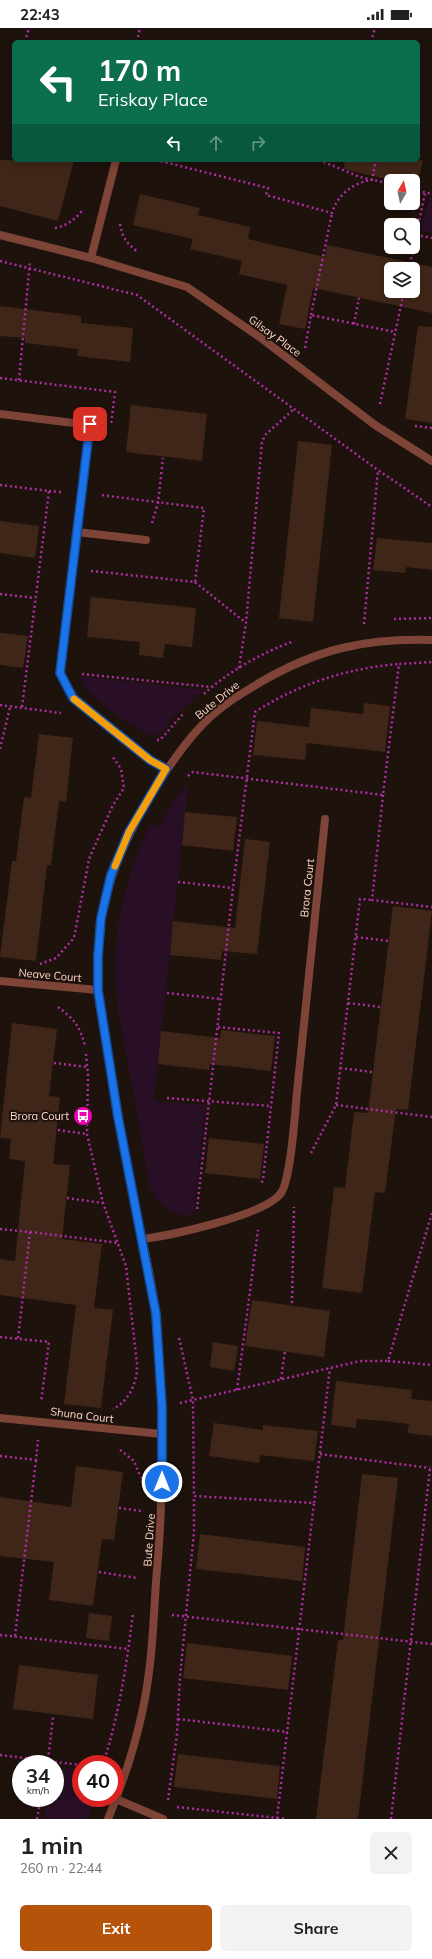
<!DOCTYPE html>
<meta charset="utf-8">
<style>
:root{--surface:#fff;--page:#f2f2f2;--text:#202124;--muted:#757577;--accent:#b45309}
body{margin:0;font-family:Mulish,sans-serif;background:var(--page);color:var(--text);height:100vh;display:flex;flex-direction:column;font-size:15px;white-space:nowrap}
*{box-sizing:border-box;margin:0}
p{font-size:13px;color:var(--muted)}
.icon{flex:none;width:22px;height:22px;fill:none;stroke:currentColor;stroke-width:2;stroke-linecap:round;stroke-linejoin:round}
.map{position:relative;height:1791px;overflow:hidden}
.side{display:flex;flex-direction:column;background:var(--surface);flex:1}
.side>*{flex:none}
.top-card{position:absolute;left:12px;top:12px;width:408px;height:122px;border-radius:6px;box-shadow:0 2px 10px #0003;background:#0b6e4f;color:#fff;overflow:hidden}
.needle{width:26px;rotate:9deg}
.fabs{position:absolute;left:384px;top:146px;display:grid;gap:8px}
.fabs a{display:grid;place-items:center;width:36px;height:36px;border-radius:6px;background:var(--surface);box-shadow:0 2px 10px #0003;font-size:20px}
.speed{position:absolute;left:12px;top:1727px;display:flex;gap:8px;font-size:20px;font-weight:700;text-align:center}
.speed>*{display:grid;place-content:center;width:52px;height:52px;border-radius:50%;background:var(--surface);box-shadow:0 2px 10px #0003;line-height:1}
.speed small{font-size:10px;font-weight:400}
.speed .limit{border:6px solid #d22;background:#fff;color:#111}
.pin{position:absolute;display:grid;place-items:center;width:34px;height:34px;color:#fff;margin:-17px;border-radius:8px;box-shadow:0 2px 6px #0006}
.me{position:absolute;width:44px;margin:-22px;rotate:0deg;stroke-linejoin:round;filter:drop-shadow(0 0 3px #0008)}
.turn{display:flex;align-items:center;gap:14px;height:84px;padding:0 20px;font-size:18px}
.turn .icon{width:52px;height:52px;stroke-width:2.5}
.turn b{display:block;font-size:28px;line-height:34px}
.lanes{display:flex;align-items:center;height:38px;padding:0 20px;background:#0003;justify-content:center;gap:20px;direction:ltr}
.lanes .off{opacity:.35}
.round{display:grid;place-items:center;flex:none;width:42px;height:42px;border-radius:6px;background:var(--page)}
.head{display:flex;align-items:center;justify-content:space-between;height:68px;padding:0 20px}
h1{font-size:24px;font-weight:700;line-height:30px}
.cta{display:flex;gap:8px;margin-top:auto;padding:8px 20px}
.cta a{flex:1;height:46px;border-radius:6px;background:var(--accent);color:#fff;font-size:16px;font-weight:700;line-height:46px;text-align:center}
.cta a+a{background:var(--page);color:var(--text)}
.status{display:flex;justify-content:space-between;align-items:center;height:28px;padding:0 20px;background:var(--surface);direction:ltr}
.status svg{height:11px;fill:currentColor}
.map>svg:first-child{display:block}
.green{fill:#280f25}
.building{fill:#3f2618;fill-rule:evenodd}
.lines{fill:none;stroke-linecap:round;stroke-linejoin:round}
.path{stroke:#af2da4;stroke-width:2.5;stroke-dasharray:2 3;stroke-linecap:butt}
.minor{stroke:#7d4437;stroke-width:8}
.tertiary{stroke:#7d4437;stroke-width:8}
.route-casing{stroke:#114b97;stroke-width:10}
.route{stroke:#1a73e8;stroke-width:7}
.slow{stroke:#f59e0b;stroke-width:7}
.labels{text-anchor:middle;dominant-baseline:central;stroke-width:4;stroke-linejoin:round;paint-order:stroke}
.street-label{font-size:11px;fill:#ffd8ca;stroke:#1e120c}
.poi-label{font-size:11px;fill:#ffd8ca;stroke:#1e120c;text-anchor:end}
</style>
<div class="status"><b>22:43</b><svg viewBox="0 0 49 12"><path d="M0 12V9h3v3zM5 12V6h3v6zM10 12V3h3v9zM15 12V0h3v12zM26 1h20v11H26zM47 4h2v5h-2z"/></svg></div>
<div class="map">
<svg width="432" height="1791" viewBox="0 0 432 1791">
<rect width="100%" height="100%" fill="#1e120c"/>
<!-- green -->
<path class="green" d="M 429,169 L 432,170 L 432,205 L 421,203 Z
M 79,648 L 204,662 L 174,689 L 158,707 L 150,708 C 125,691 92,676 79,648 Z
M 188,758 L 154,1073 L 206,1077 L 193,1187 C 172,1191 155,1175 149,1156 C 142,1116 136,1076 128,1036 C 125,1018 121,1000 118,982 C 110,916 121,857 150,797 L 160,799 C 166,784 175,767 188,758 Z
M 55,1739 L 81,1742 L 81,1770 L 96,1770 L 88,1791 L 43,1791 L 47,1770 L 55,1770 Z"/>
<!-- building -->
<path class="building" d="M 0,132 L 74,132 L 58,193 L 0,178 Z
M 345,132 L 423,132 L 417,158 L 413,157 L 413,153 L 394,153 L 344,141 Z
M 140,166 L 200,180 L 198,187 L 250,199 L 248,211 L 325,229 L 327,217 L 432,239 L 432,285 L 313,260 L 305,301 L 279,296 L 287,257 L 239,246 L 242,233 L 190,221 L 193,211 L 133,197 ZM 391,241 L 413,241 L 413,263 L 391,263 Z
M 0,278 L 81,288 L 81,295 L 133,300 L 130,334 L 77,328 L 78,321 L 25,315 L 25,310 L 0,308 Z
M 418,298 L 432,299 L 432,395 L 405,391 Z
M 131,377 L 207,386 L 202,433 L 126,424 Z
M 298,413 L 332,417 L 313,594 L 279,590 Z
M 0,493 L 39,498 L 35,530 L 0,525 Z
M 377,510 L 432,515 L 432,542 L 406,539 L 405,545 L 373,542 Z
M 91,569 L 196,580 L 192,619 L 165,616 L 163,630 L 139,627 L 140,614 L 87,609 Z
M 0,605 L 28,608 L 23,640 L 0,637 Z
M 364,675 L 390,678 L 385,724 L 307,715 L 305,732 L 253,727 L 257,693 L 309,699 L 311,680 L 363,686 Z
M 39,706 L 73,710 L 66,774 L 59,773 L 51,837 L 47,837 L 36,933 L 0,929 L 12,833 L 16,833 L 24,769 L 31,770 Z
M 185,784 L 237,789 L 233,823 L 182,817 Z
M 245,811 L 270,814 L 257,926 L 222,923 L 221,932 L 170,927 L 173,893 L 235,900 Z
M 393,878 L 432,883 L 408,1082 L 396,1081 L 385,1165 L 375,1164 L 362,1265 L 322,1260 L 334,1159 L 345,1160 L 354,1084 L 368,1085 Z
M 12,995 L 57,1001 L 49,1068 L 60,1069 L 53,1136 L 70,1137 L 62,1211 L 102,1216 L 94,1280 L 113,1282 L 101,1380 L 64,1376 L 76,1277 L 0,1267 L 0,1231 L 15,1233 L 25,1133 L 9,1131 L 11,1111 L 0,1110 Z
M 221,1002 L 275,1008 L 271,1043 L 210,1036 L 209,1042 L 158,1036 L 161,1003 L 220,1010 Z
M 209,1110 L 264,1116 L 260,1151 L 205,1145 Z
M 252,1272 L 330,1283 L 324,1329 L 245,1318 Z
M 213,1314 L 238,1318 L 234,1343 L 210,1339 Z
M 336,1353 L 412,1362 L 411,1371 L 432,1373 L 432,1408 L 407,1405 L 409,1396 L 383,1393 L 357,1391 L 356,1400 L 331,1397 Z
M 214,1395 L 263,1402 L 263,1397 L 318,1403 L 314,1433 L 260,1427 L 259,1435 L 209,1428 Z
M 76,1438 L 123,1444 L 114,1512 L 102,1511 L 93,1578 L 49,1572 L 54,1534 L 0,1528 L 0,1469 L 71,1479 Z
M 362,1446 L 398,1450 L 358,1791 L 316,1791 L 338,1612 L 343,1612 Z
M 200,1506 L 305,1519 L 302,1553 L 196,1541 Z
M 89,1585 L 112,1588 L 109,1613 L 86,1610 Z
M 187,1615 L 292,1628 L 288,1662 L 183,1650 Z
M 19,1637 L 98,1647 L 93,1691 L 13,1681 Z
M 178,1726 L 280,1738 L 277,1771 L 174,1759 Z"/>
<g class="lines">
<!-- path -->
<path class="path" d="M 25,14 L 29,0
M 137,14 L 140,0
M 371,14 L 375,0
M 156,132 L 268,160 L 266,167 L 332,185 C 337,167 354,154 372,152 L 376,132
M 319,132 L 360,149 L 391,156
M 413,162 L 432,166
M 120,196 C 122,209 127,216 137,223
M 55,200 C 67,198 75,191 82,183
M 416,207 L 432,210
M 0,233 L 137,267 L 378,442 L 432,479
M 409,241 L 425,165
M 311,287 L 332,185
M 354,296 L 359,270
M 305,320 L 311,287 L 395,304
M 0,350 L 115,364 L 111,397
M 19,352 L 30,233
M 380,376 L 404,263
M 415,398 L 432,400
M 0,457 L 49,463 L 22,679
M 49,463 L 62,464
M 152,495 L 158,475 L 163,430
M 91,543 L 195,554 L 204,480 L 101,467
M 195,554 L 246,595
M 0,566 L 35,570
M 394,591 L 432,590
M 364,596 L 378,442
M 239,640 L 246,595 L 262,414 L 265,407 L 294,381
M 82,646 L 211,659
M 204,666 C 226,645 263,624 292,614
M 0,677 L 61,685
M 157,712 L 160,712 L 183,686
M 0,721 L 10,679
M 188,748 L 193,744 L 383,767 L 399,636 L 432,634
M 383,767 L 372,872 L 432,879
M 178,854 L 233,860
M 356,909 L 388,913
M 40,936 L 56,930 L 74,910 L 89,831 L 112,779 L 124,760 L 121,741 L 113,729
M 167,965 L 221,971
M 348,975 L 380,979
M 58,979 C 74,991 80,998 85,1018
M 218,999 L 279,1005 L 263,1152 L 261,1156
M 86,1026 L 88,1047 L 87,1106 L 103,1175 L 126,1238 L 137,1336 C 138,1354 129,1373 113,1381
M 54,1035 L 87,1039
M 340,1040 L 372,1044
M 167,1070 L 271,1078
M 336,1077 L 432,1089
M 58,1102 L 87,1106
M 311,1125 L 336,1077 L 360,871 L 372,872
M 67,1170 L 103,1175
M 197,1181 L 233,860 L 255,684 C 298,656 348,640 399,636
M 0,1201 L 30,1204 L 18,1311
M 30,1204 L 119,1215
M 292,1275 L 294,1179
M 0,1309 L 49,1314 L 41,1374
M 179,1310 L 193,1372 L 194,1468 L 314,1475 L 330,1340
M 388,1333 L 432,1337
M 281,1351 L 285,1323
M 237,1362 L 258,1202
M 180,1375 L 360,1333 L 388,1333 L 432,1185
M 120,1422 L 134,1433 L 141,1450
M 320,1426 L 430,1440
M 0,1428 L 36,1432 L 38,1412
M 119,1480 L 141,1483
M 99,1544 L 137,1550
M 172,1587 L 432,1616
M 0,1607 L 129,1621
M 15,1608 L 36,1432
M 178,1691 L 288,1704
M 0,1727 L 48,1733 L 53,1688
M 47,1736 L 48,1733 L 81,1737
M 103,1736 C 119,1687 127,1635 133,1585
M 168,1772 L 177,1706 L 180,1649 L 194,1504 L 194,1468
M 177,1779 L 277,1790 L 314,1475
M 277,1790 L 287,1791
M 37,1791 L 41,1770
M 391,1791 L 430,1440 L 432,1440"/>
<!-- minor -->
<path class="minor" d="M 0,207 L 91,230 L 187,259 L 261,310 L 375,397 L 432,433
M 91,230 L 116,132
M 0,386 L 90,397 L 60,645 L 73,670 L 150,732 L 166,741
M 77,504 L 146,512
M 0,953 L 98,962
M 142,1211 C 169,1208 266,1187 281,1165 C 291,1150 295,1086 297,1064 C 306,973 316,882 325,791
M 0,1390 L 162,1406
M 116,1771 L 163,1791"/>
<!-- tertiary -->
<path class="tertiary" d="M 108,1791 C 127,1745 143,1694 149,1644 C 153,1614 154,1584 156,1554 C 164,1466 165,1377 156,1289 C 153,1255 144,1220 137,1187 C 126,1132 116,1077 107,1022 C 104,1002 99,981 98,960 C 94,893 110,839 143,781 C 160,751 179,721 203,696 C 219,679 239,667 259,655 C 317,621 365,610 432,612"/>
</g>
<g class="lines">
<!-- route casing -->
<g class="route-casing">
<path id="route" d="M 90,396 L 60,645 L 73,670 L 150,732 L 166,741 L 129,804 L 111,847 L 101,890 L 98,928 L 98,962 L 118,1089 L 156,1286 L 162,1379 L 162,1454"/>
</g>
<!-- route -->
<use href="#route" class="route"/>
<!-- slow -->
<path class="slow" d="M 74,671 L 150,732 L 166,741 L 129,804 L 115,838"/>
</g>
<!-- icons -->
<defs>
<g id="bus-disc" transform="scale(1)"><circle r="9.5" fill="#f301b7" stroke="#1e120c"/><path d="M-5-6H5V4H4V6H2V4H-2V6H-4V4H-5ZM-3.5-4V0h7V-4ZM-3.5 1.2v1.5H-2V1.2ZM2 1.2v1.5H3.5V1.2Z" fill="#fff"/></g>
</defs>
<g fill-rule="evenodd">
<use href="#bus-disc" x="83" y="1088"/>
</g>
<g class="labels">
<!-- street labels -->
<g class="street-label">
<text transform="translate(275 308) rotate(36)">Gilsay Place</text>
<text transform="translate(217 672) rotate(-39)">Bute Drive</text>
<text transform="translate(307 860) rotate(-84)">Brora Court</text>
<text transform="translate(50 947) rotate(5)">Neave Court</text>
<text transform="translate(82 1387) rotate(7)">Shuna Court</text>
<text transform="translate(149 1512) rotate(-86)">Bute Drive</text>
</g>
<!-- poi labels -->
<g class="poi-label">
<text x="69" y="1088">Brora Court</text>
</g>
</g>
</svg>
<div class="fabs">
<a><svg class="needle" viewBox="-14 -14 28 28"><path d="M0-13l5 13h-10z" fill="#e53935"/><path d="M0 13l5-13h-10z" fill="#757577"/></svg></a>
<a><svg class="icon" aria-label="search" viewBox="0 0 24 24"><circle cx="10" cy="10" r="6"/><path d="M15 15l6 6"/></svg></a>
<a><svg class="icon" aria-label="layers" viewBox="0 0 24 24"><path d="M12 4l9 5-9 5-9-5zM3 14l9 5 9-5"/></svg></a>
</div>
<div class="speed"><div>34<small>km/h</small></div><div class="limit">40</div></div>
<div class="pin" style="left:90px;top:396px;background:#d93025"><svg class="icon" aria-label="arrive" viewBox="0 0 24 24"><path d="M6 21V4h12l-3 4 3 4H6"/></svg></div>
<svg class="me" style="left:162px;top:1454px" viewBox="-20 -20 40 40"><circle r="17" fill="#1a73e8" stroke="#fff" stroke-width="3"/><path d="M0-11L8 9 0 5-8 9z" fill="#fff"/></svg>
<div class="top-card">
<div class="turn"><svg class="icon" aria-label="left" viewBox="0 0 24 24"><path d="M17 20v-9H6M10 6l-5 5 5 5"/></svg><div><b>170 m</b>Eriskay Place</div></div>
<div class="lanes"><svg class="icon" aria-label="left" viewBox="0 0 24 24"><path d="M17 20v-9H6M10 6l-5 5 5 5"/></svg><svg class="icon off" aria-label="ahead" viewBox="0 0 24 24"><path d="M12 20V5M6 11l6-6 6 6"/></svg><svg class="icon off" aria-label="right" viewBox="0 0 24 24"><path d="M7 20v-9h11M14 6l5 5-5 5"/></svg></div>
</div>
</div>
<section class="side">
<div class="head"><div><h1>1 min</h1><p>260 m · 22:44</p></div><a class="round"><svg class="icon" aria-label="close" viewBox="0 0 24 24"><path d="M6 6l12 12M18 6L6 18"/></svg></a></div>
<div class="cta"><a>Exit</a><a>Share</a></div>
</section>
